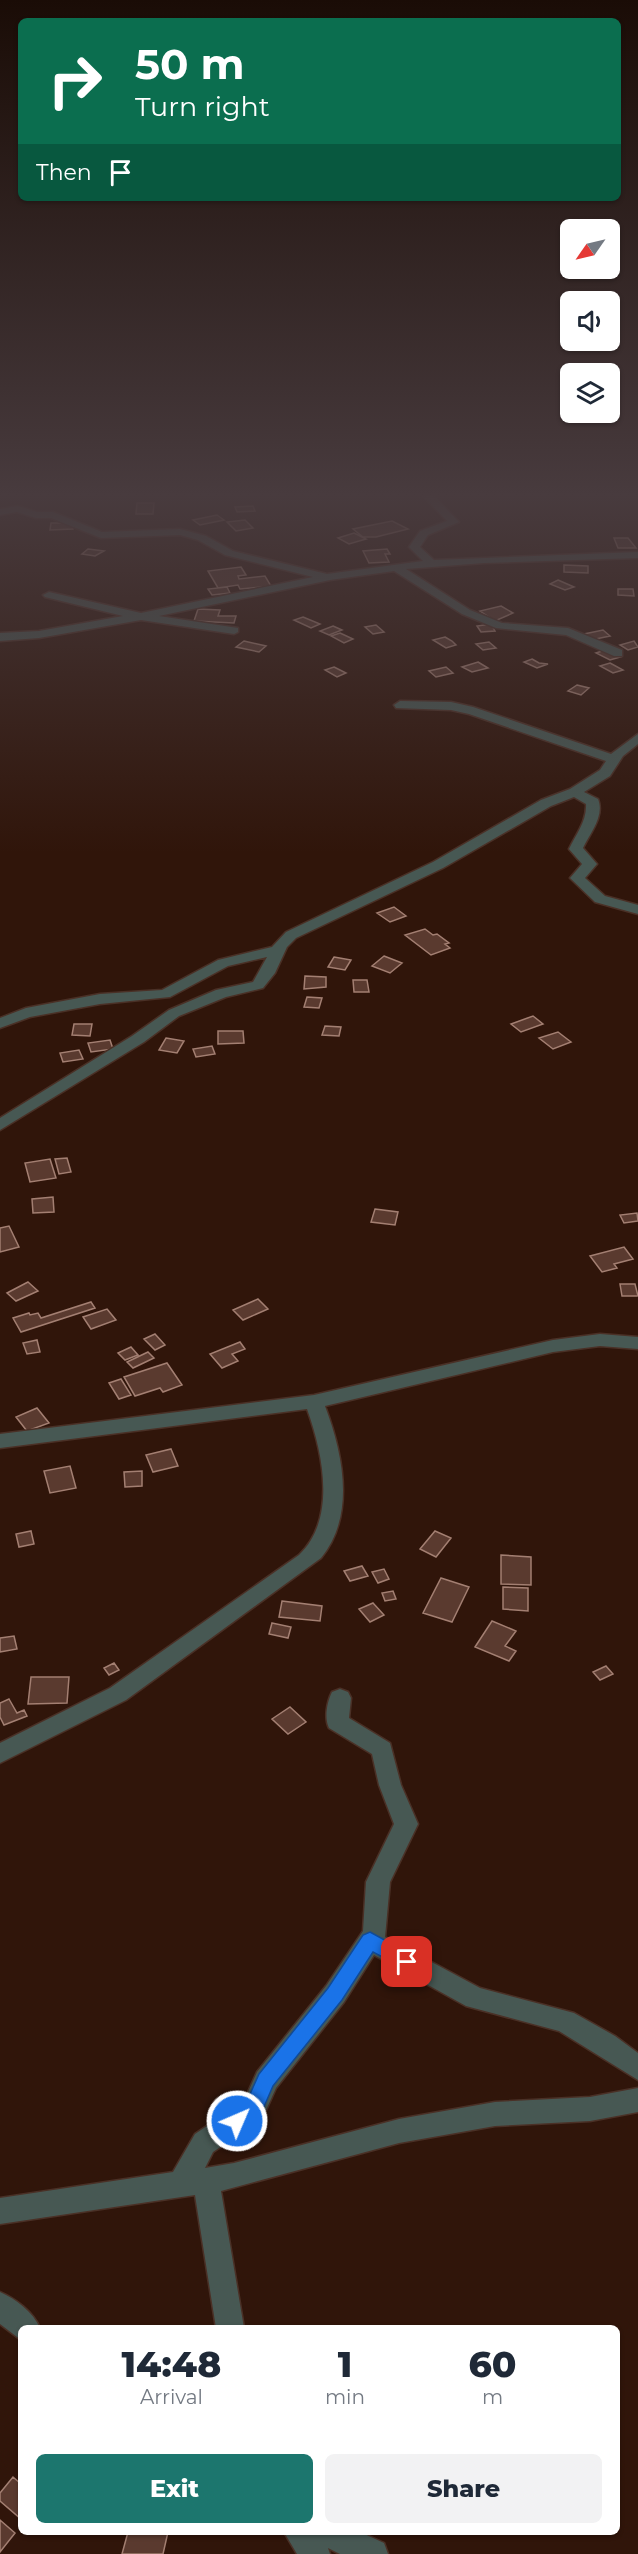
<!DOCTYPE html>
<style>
:root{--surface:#fff;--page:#f2f2f3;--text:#1f2937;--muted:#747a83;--accent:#1c766e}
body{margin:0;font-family:Montserrat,sans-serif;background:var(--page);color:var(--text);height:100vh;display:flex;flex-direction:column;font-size:22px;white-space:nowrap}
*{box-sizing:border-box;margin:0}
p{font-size:20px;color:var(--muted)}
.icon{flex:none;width:33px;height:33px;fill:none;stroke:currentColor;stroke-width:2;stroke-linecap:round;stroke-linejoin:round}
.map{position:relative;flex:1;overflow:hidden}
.side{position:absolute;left:18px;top:2325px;width:602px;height:210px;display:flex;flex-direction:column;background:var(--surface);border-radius:9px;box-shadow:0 2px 4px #0004}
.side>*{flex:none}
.hud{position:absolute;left:18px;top:18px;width:603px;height:183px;border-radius:9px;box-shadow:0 2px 4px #0004;background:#0b6e4f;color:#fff;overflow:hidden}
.needle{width:39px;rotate:236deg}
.buttons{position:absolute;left:560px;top:219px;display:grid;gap:12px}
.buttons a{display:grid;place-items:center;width:60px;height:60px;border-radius:9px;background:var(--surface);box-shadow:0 2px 4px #0004;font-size:30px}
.pin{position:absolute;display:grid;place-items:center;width:51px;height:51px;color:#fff;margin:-26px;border-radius:12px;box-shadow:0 3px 9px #0006}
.me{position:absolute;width:66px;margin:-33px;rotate:45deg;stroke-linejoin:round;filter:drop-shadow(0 0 4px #0008)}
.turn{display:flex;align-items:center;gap:21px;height:126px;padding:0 18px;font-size:27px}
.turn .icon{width:78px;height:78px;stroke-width:2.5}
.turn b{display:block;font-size:42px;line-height:51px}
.then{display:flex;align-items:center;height:57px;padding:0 18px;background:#0003;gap:12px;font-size:22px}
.eta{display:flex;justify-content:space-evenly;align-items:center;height:102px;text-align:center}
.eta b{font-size:36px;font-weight:800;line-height:42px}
.action{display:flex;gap:12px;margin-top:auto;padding:12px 18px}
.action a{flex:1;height:69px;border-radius:9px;background:var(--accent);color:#fff;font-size:24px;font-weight:800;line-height:69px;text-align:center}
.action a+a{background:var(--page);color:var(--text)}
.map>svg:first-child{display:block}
.building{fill:#5a3a2f;stroke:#a37f72;stroke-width:1.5}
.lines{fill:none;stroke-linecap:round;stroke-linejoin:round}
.street-casing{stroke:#4a3026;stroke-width:3}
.street{fill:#475853;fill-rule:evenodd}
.route{fill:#1a73e8;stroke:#114b97;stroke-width:1.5}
</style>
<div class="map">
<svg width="638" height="2554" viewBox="0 0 638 2554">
<rect width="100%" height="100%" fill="#30150a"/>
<!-- building -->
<path class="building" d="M 137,503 L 154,503 L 153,514 L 136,514 Z
M 253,506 L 255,511 L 237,512 L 235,507 Z
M 217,515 L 224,520 L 200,525 L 193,520 Z
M 245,520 L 253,528 L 236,531 L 227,522 Z
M 392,521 L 408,529 L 376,537 L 363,537 L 353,529 Z
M 51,523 L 73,523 L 73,529 L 50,530 Z
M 354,533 L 366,539 L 349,544 L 338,538 Z
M 614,538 L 628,538 L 636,548 L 618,548 Z
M 88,549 L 104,551 L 95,556 L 82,554 Z
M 387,549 L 390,554 L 385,554 L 389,562 L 369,563 L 363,551 Z
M 564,565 L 588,566 L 588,573 L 564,572 Z
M 241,567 L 246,575 L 238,576 L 239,579 L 265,576 L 271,586 L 240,589 L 238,585 L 218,588 L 208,571 Z
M 558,580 L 574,587 L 565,590 L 550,584 Z
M 227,587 L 230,593 L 212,595 L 208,589 Z
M 618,589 L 633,589 L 634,596 L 618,595 Z
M 501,606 L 513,613 L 495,621 L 480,611 Z
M 198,609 L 220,610 L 218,616 L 236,616 L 234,623 L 194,621 Z
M 303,617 L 320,624 L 311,628 L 294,620 Z
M 491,624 L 495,631 L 481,632 L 477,626 Z
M 376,625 L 384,632 L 373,634 L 365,627 Z
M 333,626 L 342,630 L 329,635 L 320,631 Z
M 603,630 L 610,636 L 591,640 L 584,634 Z
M 340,633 L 353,639 L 344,643 L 331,636 Z
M 445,637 L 452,641 L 456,645 L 446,648 L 433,640 Z
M 244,641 L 266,646 L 259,652 L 236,647 Z
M 634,641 L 638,647 L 628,650 L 620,645 Z
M 489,642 L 496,648 L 483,650 L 476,644 Z
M 605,650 L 620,657 L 610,660 L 596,653 Z
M 532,659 L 539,663 L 548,664 L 537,668 L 524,662 Z
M 478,662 L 488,668 L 472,672 L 462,667 Z
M 610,663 L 623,670 L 613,673 L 600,666 Z
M 334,667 L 346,673 L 337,677 L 325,670 Z
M 446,667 L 453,673 L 436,677 L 429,671 Z
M 577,685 L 589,688 L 581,695 L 568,691 Z
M 394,907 L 406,916 L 390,922 L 377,913 Z
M 425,929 L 433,935 L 437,934 L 449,943 L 445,944 L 450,948 L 431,955 L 405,935 Z
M 384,956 L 402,963 L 390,973 L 372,966 Z
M 334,957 L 351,960 L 345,970 L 328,967 Z
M 305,976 L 326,977 L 326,987 L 304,989 Z
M 353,980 L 367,980 L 369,992 L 354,992 Z
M 307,997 L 322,998 L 319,1008 L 304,1007 Z
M 533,1016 L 543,1024 L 521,1032 L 511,1024 Z
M 74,1024 L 92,1024 L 90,1036 L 72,1035 Z
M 325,1026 L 341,1027 L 339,1036 L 322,1035 Z
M 218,1031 L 243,1031 L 244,1043 L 218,1044 Z
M 558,1032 L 571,1042 L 553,1049 L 539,1038 Z
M 166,1038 L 184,1041 L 177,1053 L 159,1050 Z
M 110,1040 L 113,1049 L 91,1052 L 88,1043 Z
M 212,1046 L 215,1054 L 196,1057 L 193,1049 Z
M 79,1050 L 83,1059 L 63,1062 L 60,1053 Z
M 67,1158 L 71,1172 L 59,1174 L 55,1159 Z
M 50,1159 L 56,1178 L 30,1182 L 25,1163 Z
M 53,1197 L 54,1212 L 33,1213 L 32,1199 Z
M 375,1209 L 398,1212 L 395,1225 L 371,1222 Z
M 637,1213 L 638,1221 L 624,1223 L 620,1215 Z
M 9,1226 L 19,1247 L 0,1252 L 0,1228 Z
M 624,1247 L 633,1259 L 614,1264 L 617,1268 L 602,1272 L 590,1256 Z
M 28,1282 L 38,1291 L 16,1301 L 7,1293 Z
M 620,1284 L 635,1284 L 638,1296 L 622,1296 Z
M 258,1299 L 268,1309 L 243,1320 L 233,1310 Z
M 91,1302 L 95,1308 L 21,1332 L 13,1318 L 29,1313 L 30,1315 L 38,1313 L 41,1318 Z
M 107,1309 L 116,1320 L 91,1329 L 83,1317 Z
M 155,1334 L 165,1345 L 155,1350 L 144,1339 Z
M 37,1340 L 40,1352 L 27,1354 L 23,1343 Z
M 240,1342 L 245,1349 L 232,1354 L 238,1361 L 222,1368 L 210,1354 Z
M 131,1347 L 138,1355 L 125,1360 L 118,1353 Z
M 148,1352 L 154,1358 L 133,1368 L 127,1362 Z
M 167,1363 L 182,1385 L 163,1392 L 160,1388 L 135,1396 L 124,1377 Z
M 121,1379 L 131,1395 L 119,1399 L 109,1383 Z
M 37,1408 L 49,1423 L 27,1431 L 16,1417 Z
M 171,1449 L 178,1466 L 153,1472 L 146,1455 Z
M 70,1466 L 76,1488 L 50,1493 L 44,1471 Z
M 142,1471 L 142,1486 L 125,1487 L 124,1472 Z
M 31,1531 L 34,1544 L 19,1547 L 16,1534 Z
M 435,1531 L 451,1538 L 436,1557 L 420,1549 Z
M 501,1555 L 531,1557 L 531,1585 L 501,1584 Z
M 362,1566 L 368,1576 L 350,1581 L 344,1571 Z
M 384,1569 L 389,1579 L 378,1583 L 372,1572 Z
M 441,1578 L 469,1587 L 452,1622 L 423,1613 Z
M 503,1587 L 528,1588 L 528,1611 L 503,1609 Z
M 393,1591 L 396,1599 L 385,1601 L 382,1593 Z
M 282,1601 L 322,1606 L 320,1621 L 279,1617 Z
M 373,1603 L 384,1615 L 370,1622 L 359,1609 Z
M 492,1621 L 516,1631 L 505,1646 L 516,1651 L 509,1661 L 475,1647 Z
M 272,1623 L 291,1627 L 288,1638 L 269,1634 Z
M 14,1636 L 17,1649 L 0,1652 L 0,1638 Z
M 114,1663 L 119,1670 L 109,1675 L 104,1668 Z
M 606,1666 L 613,1674 L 600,1680 L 593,1672 Z
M 31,1677 L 69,1677 L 67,1703 L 28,1704 Z
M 9,1699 L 17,1713 L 24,1710 L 27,1716 L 4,1725 L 0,1717 L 0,1703 Z
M 290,1707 L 306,1722 L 288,1734 L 272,1719 Z
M 13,2477 L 21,2484 L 21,2519 L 0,2501 L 0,2493 Z
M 0,2520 L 15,2533 L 0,2552 Z
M 128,2532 L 168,2532 L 163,2554 L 122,2554 Z"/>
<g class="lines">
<!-- street casing -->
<g class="street-casing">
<path id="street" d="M 422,495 L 433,495 L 459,522 L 428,535 L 420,547 L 434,560 L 638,552 L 638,558 L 484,563 L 406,569 L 470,610 L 502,623 L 568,628 L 622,650 L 622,656 L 614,656 L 566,635 L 496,628 L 462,614 L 394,571 L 330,580 L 159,616 L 238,628 L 238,632 L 234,634 L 141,620 L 39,638 L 0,641 L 0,633 L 39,631 L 123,616 L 45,597 L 43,595 L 49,592 L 141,613 L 313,577 L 225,555 L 198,540 L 180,535 L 101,538 L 51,518 L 36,518 L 17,512 L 0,515 L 0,509 L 18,506 L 37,512 L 53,512 L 102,532 L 180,529 L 206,536 L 233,551 L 327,574 L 423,561 L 409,547 L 420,531 L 447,521 Z
M 400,701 L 451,702 L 473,707 L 611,754 L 638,734 L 638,744 L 623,756 L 610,776 L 584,792 L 598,799 C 605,816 590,833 583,848 L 597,864 L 585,878 L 605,896 L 638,905 L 638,914 L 595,902 L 570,878 L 582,864 L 569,849 C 576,834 587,821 586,804 L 574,797 L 551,806 L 443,868 L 296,938 L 287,947 L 275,973 L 263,988 L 226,997 L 179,1016 L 144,1042 L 0,1130 L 0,1118 L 132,1036 L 169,1010 L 216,990 L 253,982 L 267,957 L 228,966 L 170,997 L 100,1004 L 30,1017 L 0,1028 L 0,1018 L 26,1008 L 100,994 L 162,990 L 218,960 L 272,947 L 286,932 L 433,862 L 541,800 L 570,789 L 600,770 L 606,761 L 469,714 L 451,710 L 396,708 L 394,705 Z
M 600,1334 L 638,1337 L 638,1349 L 600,1346 L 553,1352 L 325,1406 C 343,1454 356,1515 321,1558 L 126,1700 L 0,1763 L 0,1743 L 110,1688 L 299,1555 C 337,1519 323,1453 307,1409 L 0,1448 L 0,1434 L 314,1395 L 553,1340 Z
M 340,1689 L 348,1692 L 351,1698 L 349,1718 L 390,1743 L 401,1785 L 418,1824 L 390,1882 L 385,1937 L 480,1988 L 574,2013 L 615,2036 L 638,2053 L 638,2080 L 559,2031 L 466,2006 L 374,1955 L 344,2002 L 276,2088 L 262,2119 L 213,2152 L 205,2168 L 234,2163 L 399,2119 L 495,2102 L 590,2097 L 638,2088 L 638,2112 L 590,2121 L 495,2126 L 399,2143 L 221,2191 L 244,2328 L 216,2328 L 195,2195 L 0,2224 L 0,2198 L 173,2172 L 195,2134 L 244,2101 L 257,2072 L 326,1986 L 363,1931 L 366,1882 L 394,1824 L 379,1785 L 372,1754 L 329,1728 C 324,1718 327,1702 332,1692 Z
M 0,2292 C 16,2299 33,2312 40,2328 L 21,2328 L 21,2340 L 0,2324 Z
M 284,2532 L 360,2532 L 384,2543 L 388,2554 L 340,2554 L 328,2548 L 330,2554 L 297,2554 Z"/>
</g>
<!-- street -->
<use href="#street" class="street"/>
</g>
<!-- sky -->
<linearGradient id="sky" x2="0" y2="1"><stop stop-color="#1a0c06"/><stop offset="0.58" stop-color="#483b3e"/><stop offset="1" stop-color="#483b3e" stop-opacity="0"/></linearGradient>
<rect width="638" height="853" fill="url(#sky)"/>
<!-- route -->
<path class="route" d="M 370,1932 L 414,1956 L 417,1962 L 414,1967 L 407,1970 L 373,1952 L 342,2000 L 273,2086 L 260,2116 L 237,2130 L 230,2127 L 227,2121 L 230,2114 L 246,2103 L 259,2074 L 328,1988 L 363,1935 Z"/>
</svg>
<div class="buttons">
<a><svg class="needle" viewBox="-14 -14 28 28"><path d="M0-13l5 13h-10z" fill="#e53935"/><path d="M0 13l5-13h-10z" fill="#747a83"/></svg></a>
<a><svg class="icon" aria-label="sound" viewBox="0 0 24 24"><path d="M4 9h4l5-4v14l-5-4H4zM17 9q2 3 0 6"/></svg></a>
<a><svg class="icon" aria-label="layers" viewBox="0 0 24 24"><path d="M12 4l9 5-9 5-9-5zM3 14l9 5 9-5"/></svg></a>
</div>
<div class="pin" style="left:407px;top:1962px;background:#d93025"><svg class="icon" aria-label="arrive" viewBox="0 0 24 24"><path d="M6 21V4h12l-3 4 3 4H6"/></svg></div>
<svg class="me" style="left:237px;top:2121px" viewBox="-20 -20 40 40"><circle r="17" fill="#1a73e8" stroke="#fff" stroke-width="3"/><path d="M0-11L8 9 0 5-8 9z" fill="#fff"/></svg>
<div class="hud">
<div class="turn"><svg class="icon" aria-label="right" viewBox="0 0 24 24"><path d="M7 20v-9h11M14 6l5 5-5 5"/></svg><div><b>50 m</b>Turn right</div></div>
<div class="then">Then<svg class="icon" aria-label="arrive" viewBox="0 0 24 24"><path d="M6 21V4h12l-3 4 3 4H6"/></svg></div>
</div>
<section class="side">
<div class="eta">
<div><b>14:48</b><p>Arrival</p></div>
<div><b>1</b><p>min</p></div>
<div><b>60</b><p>m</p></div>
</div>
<div class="action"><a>Exit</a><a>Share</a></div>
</section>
</div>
